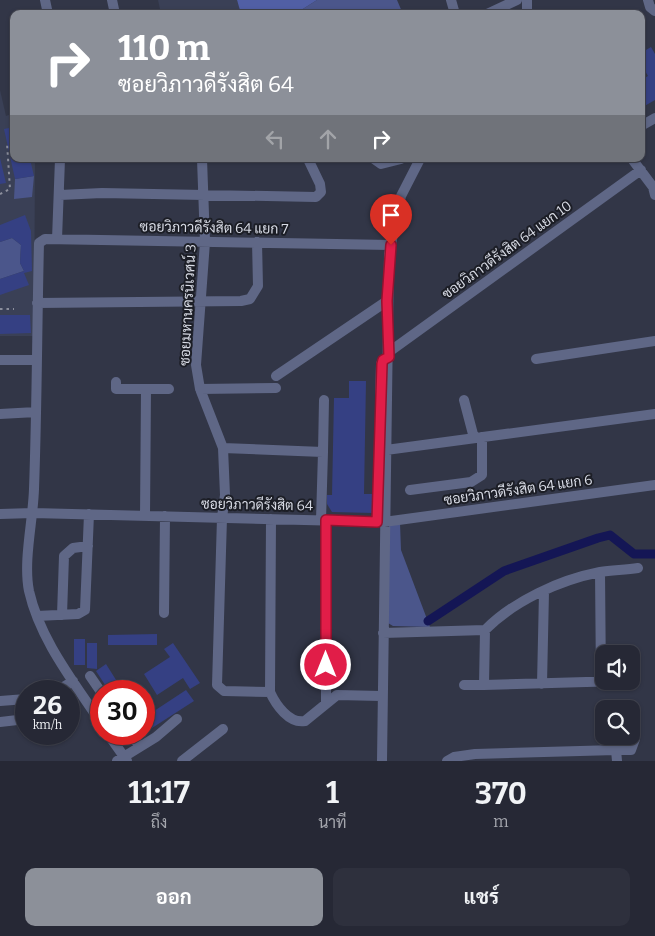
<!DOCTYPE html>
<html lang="th">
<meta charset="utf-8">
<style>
:root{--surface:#262835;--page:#2e303d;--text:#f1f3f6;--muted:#a4a6ad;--line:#424450;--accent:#8c9099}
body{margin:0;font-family:Bitter,Sarabun,serif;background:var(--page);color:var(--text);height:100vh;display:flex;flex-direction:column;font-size:19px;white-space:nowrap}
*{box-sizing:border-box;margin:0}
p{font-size:16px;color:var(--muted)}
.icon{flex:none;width:28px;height:28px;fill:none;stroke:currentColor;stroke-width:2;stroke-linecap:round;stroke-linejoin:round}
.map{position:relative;height:761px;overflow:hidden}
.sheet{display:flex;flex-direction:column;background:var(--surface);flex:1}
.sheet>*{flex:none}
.banner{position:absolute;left:10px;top:10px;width:635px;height:152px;border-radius:10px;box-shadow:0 1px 4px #0004,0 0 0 1px var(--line);background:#8c9099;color:#fff;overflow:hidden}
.controls{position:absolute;left:595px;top:645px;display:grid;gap:10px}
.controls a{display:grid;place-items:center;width:45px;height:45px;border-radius:10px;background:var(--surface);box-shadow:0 1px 4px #0004,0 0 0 1px var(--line);font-size:25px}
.speed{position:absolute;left:15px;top:680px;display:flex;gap:10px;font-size:25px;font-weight:700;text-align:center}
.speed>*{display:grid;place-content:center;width:65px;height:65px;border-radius:50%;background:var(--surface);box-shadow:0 1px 4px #0004,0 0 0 1px var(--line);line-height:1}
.speed small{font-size:12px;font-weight:400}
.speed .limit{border:8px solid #d22;background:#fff;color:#111}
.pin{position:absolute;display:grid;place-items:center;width:42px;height:42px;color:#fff;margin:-51px -21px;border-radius:50% 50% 50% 0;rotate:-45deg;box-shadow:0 0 5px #0007}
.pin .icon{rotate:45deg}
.me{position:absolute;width:55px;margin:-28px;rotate:0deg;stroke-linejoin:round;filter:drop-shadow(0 0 4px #0008)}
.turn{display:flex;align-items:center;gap:18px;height:105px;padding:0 25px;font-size:22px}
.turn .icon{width:65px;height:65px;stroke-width:2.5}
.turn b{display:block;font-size:35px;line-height:42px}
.lanes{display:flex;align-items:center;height:48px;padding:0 25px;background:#0003;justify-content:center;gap:25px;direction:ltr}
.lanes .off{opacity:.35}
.eta{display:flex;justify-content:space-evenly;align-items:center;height:85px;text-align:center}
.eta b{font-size:30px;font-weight:700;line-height:35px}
.primary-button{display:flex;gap:10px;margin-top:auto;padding:10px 25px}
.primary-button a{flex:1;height:58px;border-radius:10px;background:var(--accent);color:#fff;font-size:20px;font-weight:700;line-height:58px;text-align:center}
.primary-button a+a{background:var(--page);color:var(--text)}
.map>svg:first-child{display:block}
.built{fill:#3a4056}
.green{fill:#4b568b}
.forest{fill:#515fa5}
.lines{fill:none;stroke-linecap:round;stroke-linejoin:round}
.canal{stroke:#141655;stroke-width:9}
.building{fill:#354083}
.path{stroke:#8c8f9d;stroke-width:2;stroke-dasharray:2.5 4;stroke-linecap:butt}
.minor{stroke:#5f6786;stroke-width:10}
.route-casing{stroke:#92132f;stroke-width:12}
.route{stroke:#e11d48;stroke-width:9}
.labels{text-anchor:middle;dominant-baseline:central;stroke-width:4;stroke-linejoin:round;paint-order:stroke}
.street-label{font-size:14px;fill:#d8dbe5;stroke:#1c1e26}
</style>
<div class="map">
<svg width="655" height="761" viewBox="0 0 655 761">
<rect width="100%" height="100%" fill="#323647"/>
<!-- built -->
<path class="built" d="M 158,0 L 237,0 L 241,14 L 161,14 Z
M 0,90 L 6,116 L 14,113 L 14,159 L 35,159 L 34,336 L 0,336 Z"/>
<!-- green -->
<path class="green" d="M 317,0 L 397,0 L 403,14 L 295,14 Z
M 34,176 L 32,197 L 14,199 L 15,179 Z
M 12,238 L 21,245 L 20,263 L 24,271 L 0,279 L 0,242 Z
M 400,523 L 401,550 L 430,627 L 393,626 L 388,623 L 389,525 Z"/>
<!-- forest -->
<path class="forest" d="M 237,0 L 317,0 L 295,14 L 241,14 Z"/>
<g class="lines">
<!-- canal -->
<path class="canal" d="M 428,621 L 504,571 L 598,538 L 610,535 L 634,554 L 655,554"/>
</g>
<!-- building -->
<path class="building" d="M 651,47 L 655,54 L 655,100 L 641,108 L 641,80 L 648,76 L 641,64 L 641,53 Z
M 14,127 L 14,159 L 30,159 L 34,176 L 15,179 L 4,129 Z
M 0,158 L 6,183 L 0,184 Z
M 25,215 L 31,231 L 32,271 L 24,273 L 29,285 L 0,295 L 0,279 L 24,271 L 20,263 L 21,245 L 12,238 L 0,242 L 0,225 Z
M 0,315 L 30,315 L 31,333 L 0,334 Z
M 349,381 L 366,381 L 364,494 L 374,494 L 374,513 L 332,512 L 327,504 L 327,495 L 332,495 L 334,398 L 349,398 Z
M 157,634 L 157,645 L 108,645 L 108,635 Z
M 74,639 L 85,639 L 85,665 L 74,665 Z
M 87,643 L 97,643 L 97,669 L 87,668 Z
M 173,643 L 200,683 L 190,689 L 183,678 L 157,695 L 144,674 L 170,657 L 164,649 Z
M 106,664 L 123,691 L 109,691 L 96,671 Z
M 186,690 L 194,701 L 152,728 L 145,717 Z"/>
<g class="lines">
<!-- path -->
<path class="path" d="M 0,194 L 10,189 L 7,143
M 0,309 L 14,309"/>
<!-- minor -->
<path class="minor" d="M 45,0 L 48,14
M 112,0 L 115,14
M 451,0 L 455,14
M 648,0 L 650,7 L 655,11
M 487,14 L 517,0
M 527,14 L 527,0
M 641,126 L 655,118
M 202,159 L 205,242 L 196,365 L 200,389 L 223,448 L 225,495 L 222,518 L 217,685 L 224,691 L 270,692 C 276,705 289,724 305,721 L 337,695 L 381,696
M 374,159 L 381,164 L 401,159
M 632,159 L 653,187 L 655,195
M 60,195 L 102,193 L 316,197 L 321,192 L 320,184 L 308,159
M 57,239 L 60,159
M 37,303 L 241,301 L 250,299 L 258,286 L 257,242
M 389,352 L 641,170
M 536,359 L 655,341
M 0,360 L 35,360
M 276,376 L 387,301
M 116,382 L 116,389 L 169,389
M 200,389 L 276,388
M 380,397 L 381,364 L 383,360 L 389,357
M 464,400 L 474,438
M 0,414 L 36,412
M 223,448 L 323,452 L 321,520
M 386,450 L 655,414
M 323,452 L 324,400
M 410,490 L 471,482 L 482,475 L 482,437
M 0,514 L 33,513 L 384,522 L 655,485
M 145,516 L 146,389
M 326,520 L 326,702
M 600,572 L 601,683
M 164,613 L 165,516
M 62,615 L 64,556 L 73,548 L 88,546
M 37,616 L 78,614 L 85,610 L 89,514
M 485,630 L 484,685 L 621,681
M 383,633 L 485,630 C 514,601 559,580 600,572 C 612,570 625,570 638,568
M 90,676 L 101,692
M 542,684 L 544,592
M 464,685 L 484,685
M 57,691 L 73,681
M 270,692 L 271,519
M 0,701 L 26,699
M 0,722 L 26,719
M 101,723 C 74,682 40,640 29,591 C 23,561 33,521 34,489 C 37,407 37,325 39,243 L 45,239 L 391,245
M 108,734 L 127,761
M 131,734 L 139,746
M 616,750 L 631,750 L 635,739
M 117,761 L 156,737 L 177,719
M 182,761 L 223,729
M 382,761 L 389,254 L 401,196 L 420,159
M 447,761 L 454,757 L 475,754 L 616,750 L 617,761"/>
</g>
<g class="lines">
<!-- route casing -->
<g class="route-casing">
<path id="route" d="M 326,665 L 326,520 L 377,522 L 382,364 L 383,360 L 389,357 L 387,301 L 391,245"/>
</g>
<!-- route -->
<use href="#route" class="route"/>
</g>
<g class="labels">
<!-- street labels -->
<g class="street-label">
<text transform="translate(214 228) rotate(1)">ซอยวิภาวดีรังสิต 64 แยก 7</text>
<text transform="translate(507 250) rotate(-36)">ซอยวิภาวดีรังสิต 64 แยก 10</text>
<text transform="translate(188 305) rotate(-87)">ซอยมหานครนิเวศน์ 3</text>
<text transform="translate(518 490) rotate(-8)">ซอยวิภาวดีรังสิต 64 แยก 6</text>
<text transform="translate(257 505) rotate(1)">ซอยวิภาวดีรังสิต 64</text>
</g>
</g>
</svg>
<div class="controls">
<a><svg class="icon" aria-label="sound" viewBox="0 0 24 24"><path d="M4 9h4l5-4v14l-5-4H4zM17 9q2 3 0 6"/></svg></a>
<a><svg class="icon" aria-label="search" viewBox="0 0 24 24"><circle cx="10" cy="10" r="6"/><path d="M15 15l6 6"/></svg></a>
</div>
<div class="speed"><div>26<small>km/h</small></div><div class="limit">30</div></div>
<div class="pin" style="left:391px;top:245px;background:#d93025"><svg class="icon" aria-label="arrive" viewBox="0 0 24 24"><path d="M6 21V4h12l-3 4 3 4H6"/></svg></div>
<svg class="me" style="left:326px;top:665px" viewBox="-20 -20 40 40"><circle r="17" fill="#e11d48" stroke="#fff" stroke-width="3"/><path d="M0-11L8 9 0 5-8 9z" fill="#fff"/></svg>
<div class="banner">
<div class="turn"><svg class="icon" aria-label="right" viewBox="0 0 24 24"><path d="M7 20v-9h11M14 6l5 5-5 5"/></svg><div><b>110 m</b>ซอยวิภาวดีรังสิต 64</div></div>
<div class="lanes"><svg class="icon off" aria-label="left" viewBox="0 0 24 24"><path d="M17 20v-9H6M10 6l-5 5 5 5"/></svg><svg class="icon off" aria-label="ahead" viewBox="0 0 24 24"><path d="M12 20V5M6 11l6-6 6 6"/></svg><svg class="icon" aria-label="right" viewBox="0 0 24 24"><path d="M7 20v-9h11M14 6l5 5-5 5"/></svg></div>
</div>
</div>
<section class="sheet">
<div class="eta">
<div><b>11:17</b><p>ถึง</p></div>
<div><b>1</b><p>นาที</p></div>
<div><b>370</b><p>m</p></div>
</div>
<div class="primary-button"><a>ออก</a><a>แชร์</a></div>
</section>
